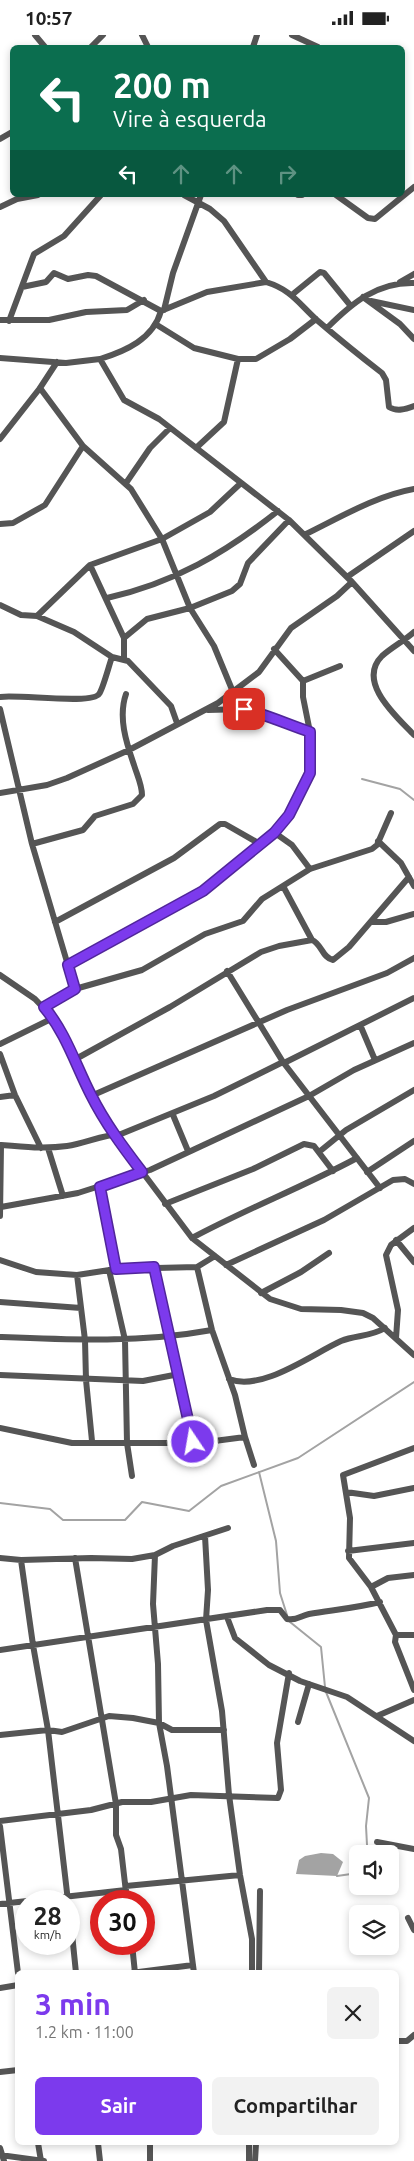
<!DOCTYPE html>
<html lang="pt">
<meta charset="utf-8">
<style>
:root{--surface:#fff;--page:#f2f2f2;--text:#222;--muted:#767676;--accent:#7c3aed}
body{margin:0;font-family:Ubuntu,sans-serif;background:var(--page);color:var(--text);height:100vh;display:flex;flex-direction:column;font-size:19px;white-space:nowrap}
*{box-sizing:border-box;margin:0}
p{font-size:16px;color:var(--muted)}
.icon{flex:none;width:28px;height:28px;fill:none;stroke:currentColor;stroke-width:2;stroke-linecap:round;stroke-linejoin:round}
.map{position:relative;flex:1;overflow:hidden}
.details{position:absolute;left:15px;top:1935px;width:384px;height:175px;display:flex;flex-direction:column;background:var(--surface);border-radius:8px;box-shadow:0 2px 8px #0003}
.details>*{flex:none}
.guide{position:absolute;left:10px;top:10px;width:395px;height:152px;border-radius:8px;box-shadow:0 2px 8px #0003;background:#0b6e4f;color:#fff;overflow:hidden}
.tools{position:absolute;left:349px;top:1810px;display:grid;gap:10px}
.tools a{display:grid;place-items:center;width:50px;height:50px;border-radius:8px;background:var(--surface);box-shadow:0 2px 8px #0003;font-size:25px}
.speed{position:absolute;left:15px;top:1855px;display:flex;gap:10px;font-size:25px;font-weight:700;text-align:center}
.speed>*{display:grid;place-content:center;width:65px;height:65px;border-radius:50%;background:var(--surface);box-shadow:0 2px 8px #0003;line-height:1}
.speed small{font-size:12px;font-weight:400}
.speed .limit{border:8px solid #d22;background:#fff;color:#111}
.pin{position:absolute;display:grid;place-items:center;width:42px;height:42px;color:#fff;margin:-21px;border-radius:10px;box-shadow:0 2px 8px #0006}
.me{position:absolute;width:55px;margin:-28px;rotate:348deg;stroke-linejoin:round;filter:drop-shadow(0 0 4px #0008)}
.turn{display:flex;align-items:center;gap:18px;height:105px;padding:0 20px;font-size:22px}
.turn .icon{width:65px;height:65px;stroke-width:2.5}
.turn b{display:block;font-size:35px;line-height:42px}
.lanes{display:flex;align-items:center;height:48px;padding:0 20px;background:#0003;justify-content:center;gap:25px;direction:ltr}
.lanes .off{opacity:.35}
.round{display:grid;place-items:center;flex:none;width:52px;height:52px;border-radius:8px;background:var(--page)}
.headline{display:flex;align-items:center;justify-content:space-between;height:85px;padding:0 20px}
h1{font-size:30px;font-weight:600;line-height:38px;color:var(--accent)}
.primary-button{display:flex;gap:10px;margin-top:auto;padding:10px 20px}
.primary-button a{flex:1;height:58px;border-radius:8px;background:var(--accent);color:#fff;font-size:20px;font-weight:600;line-height:58px;text-align:center}
.primary-button a+a{background:var(--page);color:var(--text)}
.status{display:flex;justify-content:space-between;align-items:center;height:35px;padding:0 25px;background:var(--surface);direction:ltr}
.status svg{height:14px;fill:currentColor}
.map>svg:first-child{display:block}
.water{fill:#a3a3a3}
.lines{fill:none;stroke-linecap:round;stroke-linejoin:round}
.stream{stroke:#a3a3a3;stroke-width:2}
.street{stroke:#555;stroke-width:6}
.route-casing{stroke:#51269a;stroke-width:12}
.route{stroke:#7c3aed;stroke-width:9}
</style>
<div class="status"><b>10:57</b><svg viewBox="0 0 49 12"><path d="M0 12V9h3v3zM5 12V6h3v6zM10 12V3h3v9zM15 12V0h3v12zM26 1h20v11H26zM47 4h2v5h-2z"/></svg></div>
<div class="map">
<svg width="414" height="2126" viewBox="0 0 414 2126">
<rect width="100%" height="100%" fill="#fff"/>
<!-- water -->
<path class="water" d="M 321,1818 L 333,1819 L 343,1827 L 337,1841 L 296,1839 L 299,1825 L 305,1821 Z"/>
<g class="lines">
<!-- stream -->
<path class="stream" d="M 362,744 L 400,754 L 414,765
M 259,1437 L 276,1506 L 280,1558 L 287,1580
M 0,1468 L 50,1474 L 63,1485 L 125,1485 L 142,1467 L 189,1476 L 221,1451 L 298,1423 L 414,1347
M 290,1587 L 321,1612 L 325,1652
M 326,1657 L 369,1763 L 366,1791 L 367,1810 L 373,1819
M 337,1841 L 358,1838"/>
<!-- street -->
<path class="street" d="M 35,0 L 45,12
M 142,0 L 148,12
M 292,0 L 318,12
M 91,12 L 103,0
M 253,12 L 257,0
M 0,104 L 12,97
M 184,160 L 210,174 L 224,186 L 266,247
M 298,160 L 302,160
M 336,160 L 368,183 L 375,184 L 414,152
M 0,172 L 17,164 L 38,160
M 400,247 L 414,239
M 22,252 L 46,247 L 54,238 L 68,244 L 88,240 L 96,241 L 161,276
M 293,259 L 320,237 L 324,238 L 350,270
M 363,262 L 400,289 L 414,304
M 371,266 L 414,275
M 164,275 L 173,238 L 201,160
M 161,276 L 207,257 L 266,247 C 292,255 299,269 318,286 C 339,304 360,321 382,338 L 386,345 L 389,372 C 397,377 406,374 414,371
M 0,285 L 49,285 L 86,277 L 127,275 L 144,265
M 9,286 L 34,219 L 64,201 L 101,160
M 157,290 L 194,313 L 238,324 L 256,324 L 290,304 L 316,284
M 327,293 C 352,268 377,247 414,248
M 0,323 L 66,328 L 100,324 L 124,365 L 159,384 L 289,485 L 352,547 L 414,616
M 100,324 C 126,316 153,304 161,276
M 40,353 L 83,411 L 131,454 L 162,504 L 190,573 L 214,611 L 233,657
M 0,404 L 40,353 L 57,327
M 196,413 L 224,387 L 238,324
M 126,448 L 150,413 L 170,393
M 0,489 L 13,488 L 45,470 L 83,411
M 304,500 C 339,483 375,461 414,454
M 90,530 L 124,603 L 124,624
M 347,542 L 414,496
M 107,563 C 174,548 225,518 278,476
M 0,570 L 21,580 L 37,581 L 74,597 L 112,622 L 128,626 L 171,671 L 177,688
M 37,581 L 90,530 L 162,504 L 210,477 L 241,448
M 414,597 C 404,606 392,612 382,621 C 356,647 397,682 414,700
M 124,603 L 147,584 L 190,573 L 232,556 L 240,549 L 248,528 L 289,485
M 303,646 L 340,631
M 0,662 C 18,659 92,670 99,659 C 103,654 109,630 112,622
M 0,674 L 32,809 L 75,954
M 208,675 L 244,674 L 273,681 L 284,688 L 310,697
M 0,758 L 47,750 L 67,743 L 129,715 L 218,668 L 259,637 L 291,593 L 337,561 L 352,547
M 275,798 L 292,810 L 310,834
M 378,806 L 401,828 L 414,851
M 32,809 L 83,795 L 95,781 L 133,769 L 142,760 C 142,750 137,740 134,730 C 126,707 118,682 126,659
M 283,851 L 312,905 C 322,909 322,923 333,925 L 349,912 L 409,842
M 55,887 L 174,823 L 220,789 L 225,789 L 260,809
M 372,887 L 386,887 L 414,879
M 68,930 L 203,855 L 275,798 L 289,780 L 312,731 L 310,697 L 303,662 L 303,646 L 274,614
M 227,936 L 283,1027 L 380,1153
M 0,940 L 35,964 L 53,983 L 91,1061 L 113,1098 L 192,1203 L 270,1264 L 301,1274 L 341,1275 L 363,1278 L 373,1283 L 414,1320
M 44,972 L 75,954 L 142,935 L 205,899 L 243,886 L 262,864 L 310,834 L 372,814 L 377,810 L 391,778
M 361,992 L 375,1025
M 0,1009 L 53,983
M 0,1019 L 15,1060 L 41,1113
M 74,1025 L 170,972 L 261,917 L 279,911 L 312,905
M 284,1028 L 414,963
M 91,1061 L 287,975 L 387,938 L 414,923
M 0,1062 L 15,1060
M 173,1080 L 188,1116
M 0,1110 C 23,1112 45,1114 67,1111 C 86,1108 102,1100 121,1099 L 214,1061 L 283,1027
M 48,1113 L 63,1161
M 319,1117 L 346,1095 L 414,1055
M 367,1137 L 414,1106
M 100,1152 L 116,1234
M 165,1169 L 253,1134 L 304,1109 L 314,1111 L 333,1136
M 1,1172 L 78,1158 L 150,1135 L 309,1061 L 354,1035 L 414,1008
M 0,1181 L 1,1111
M 192,1203 C 246,1174 303,1152 357,1123
M 396,1205 L 414,1227
M 0,1225 L 36,1237 L 77,1240 L 116,1234 L 197,1232 L 215,1221
M 226,1230 L 324,1185 L 393,1145 L 405,1144 L 414,1149
M 154,1232 L 193,1407
M 197,1232 L 212,1295 L 235,1360 L 245,1402 L 254,1430
M 109,1235 L 125,1305 L 127,1408 L 132,1441
M 77,1240 L 85,1305 L 86,1345 L 92,1406
M 261,1258 L 301,1237 L 329,1218
M 0,1267 L 81,1273
M 0,1302 C 72,1305 141,1308 212,1295
M 396,1303 L 398,1275 L 386,1220 L 391,1210 L 414,1193
M 0,1340 L 143,1346 L 179,1339
M 229,1344 C 262,1357 312,1319 341,1306 C 356,1300 370,1302 385,1293
M 0,1393 L 72,1408 L 199,1408 L 245,1402
M 414,1413 L 343,1440 L 350,1483 L 349,1523 L 371,1552 L 396,1600 L 414,1600
M 346,1457 L 374,1461 L 414,1453
M 205,1501 L 208,1555 L 206,1585 L 222,1676 L 229,1760 L 240,1840 L 252,1904 L 252,1938
M 348,1516 L 414,1508
M 155,1520 L 153,1569 L 158,1629 L 159,1688 L 167,1731 L 194,1938
M 0,1523 L 21,1525 L 91,1523 L 132,1524 L 155,1520 L 173,1511 L 228,1493
M 75,1523 L 116,1769 L 116,1800 L 121,1814 L 127,1866
M 21,1525 L 33,1610 L 48,1695 L 68,1866
M 371,1552 L 388,1543 L 414,1540
M 227,1582 L 235,1603 L 269,1630 L 300,1646 L 347,1662 L 414,1706
M 396,1600 L 395,1607 L 414,1655
M 0,1615 L 267,1575 L 280,1575 L 287,1584 C 297,1586 300,1581 309,1579 C 333,1575 356,1573 380,1567
M 377,1681 L 414,1665
M 298,1687 L 309,1649
M 0,1700 L 48,1695 L 62,1697 L 109,1681 L 133,1683 L 159,1688 L 172,1695 L 224,1695
M 0,1786 L 91,1775 L 122,1767 L 151,1767 L 191,1760 L 278,1763 L 281,1755 L 277,1708 L 289,1638
M 0,1791 L 18,1938
M 377,1807 L 414,1814
M 126,1851 L 240,1840
M 0,1869 L 126,1855
M 69,1869 L 76,1938
M 408,1883 L 414,1895
M 132,1909 L 135,1938
M 131,1938 L 193,1930
M 259,1938 L 260,1856
M 0,1953 L 18,1950
M 396,2006 L 407,2006 L 414,2000
M 0,2037 L 18,2035
M 38,2108 L 41,2126
M 98,2108 L 100,2126
M 150,2108 L 150,2126
M 0,2113 L 4,2126
M 0,2120 L 44,2126
M 249,2126 L 249,2108
M 255,2126 L 256,2108"/>
</g>
<g class="lines">
<!-- route casing -->
<g class="route-casing">
<path id="route" d="M 193,1407 L 154,1232 L 116,1234 L 100,1152 L 142,1137 C 123,1112 105,1088 91,1060 C 76,1031 66,998 44,972 L 75,954 L 68,930 L 203,856 L 274,798 L 289,780 L 310,738 L 310,697 C 287,689 267,680 244,674"/>
</g>
<!-- route -->
<use href="#route" class="route"/>
</g>
</svg>
<div class="tools">
<a><svg class="icon" aria-label="sound" viewBox="0 0 24 24"><path d="M4 9h4l5-4v14l-5-4H4zM17 9q2 3 0 6"/></svg></a>
<a><svg class="icon" aria-label="layers" viewBox="0 0 24 24"><path d="M12 4l9 5-9 5-9-5zM3 14l9 5 9-5"/></svg></a>
</div>
<div class="speed"><div>28<small>km/h</small></div><div class="limit">30</div></div>
<div class="pin" style="left:244px;top:674px;background:#d93025"><svg class="icon" aria-label="arrive" viewBox="0 0 24 24"><path d="M6 21V4h12l-3 4 3 4H6"/></svg></div>
<svg class="me" style="left:193px;top:1407px" viewBox="-20 -20 40 40"><circle r="17" fill="#7c3aed" stroke="#fff" stroke-width="3"/><path d="M0-11L8 9 0 5-8 9z" fill="#fff"/></svg>
<div class="guide">
<div class="turn"><svg class="icon" aria-label="left" viewBox="0 0 24 24"><path d="M17 20v-9H6M10 6l-5 5 5 5"/></svg><div><b>200 m</b>Vire à esquerda</div></div>
<div class="lanes"><svg class="icon" aria-label="left" viewBox="0 0 24 24"><path d="M17 20v-9H6M10 6l-5 5 5 5"/></svg><svg class="icon off" aria-label="ahead" viewBox="0 0 24 24"><path d="M12 20V5M6 11l6-6 6 6"/></svg><svg class="icon off" aria-label="ahead" viewBox="0 0 24 24"><path d="M12 20V5M6 11l6-6 6 6"/></svg><svg class="icon off" aria-label="right" viewBox="0 0 24 24"><path d="M7 20v-9h11M14 6l5 5-5 5"/></svg></div>
</div>
<section class="details">
<div class="headline"><div><h1>3 min</h1><p>1.2 km · 11:00</p></div><a class="round"><svg class="icon" aria-label="close" viewBox="0 0 24 24"><path d="M6 6l12 12M18 6L6 18"/></svg></a></div>
<div class="primary-button"><a>Sair</a><a>Compartilhar</a></div>
</section>
</div>
